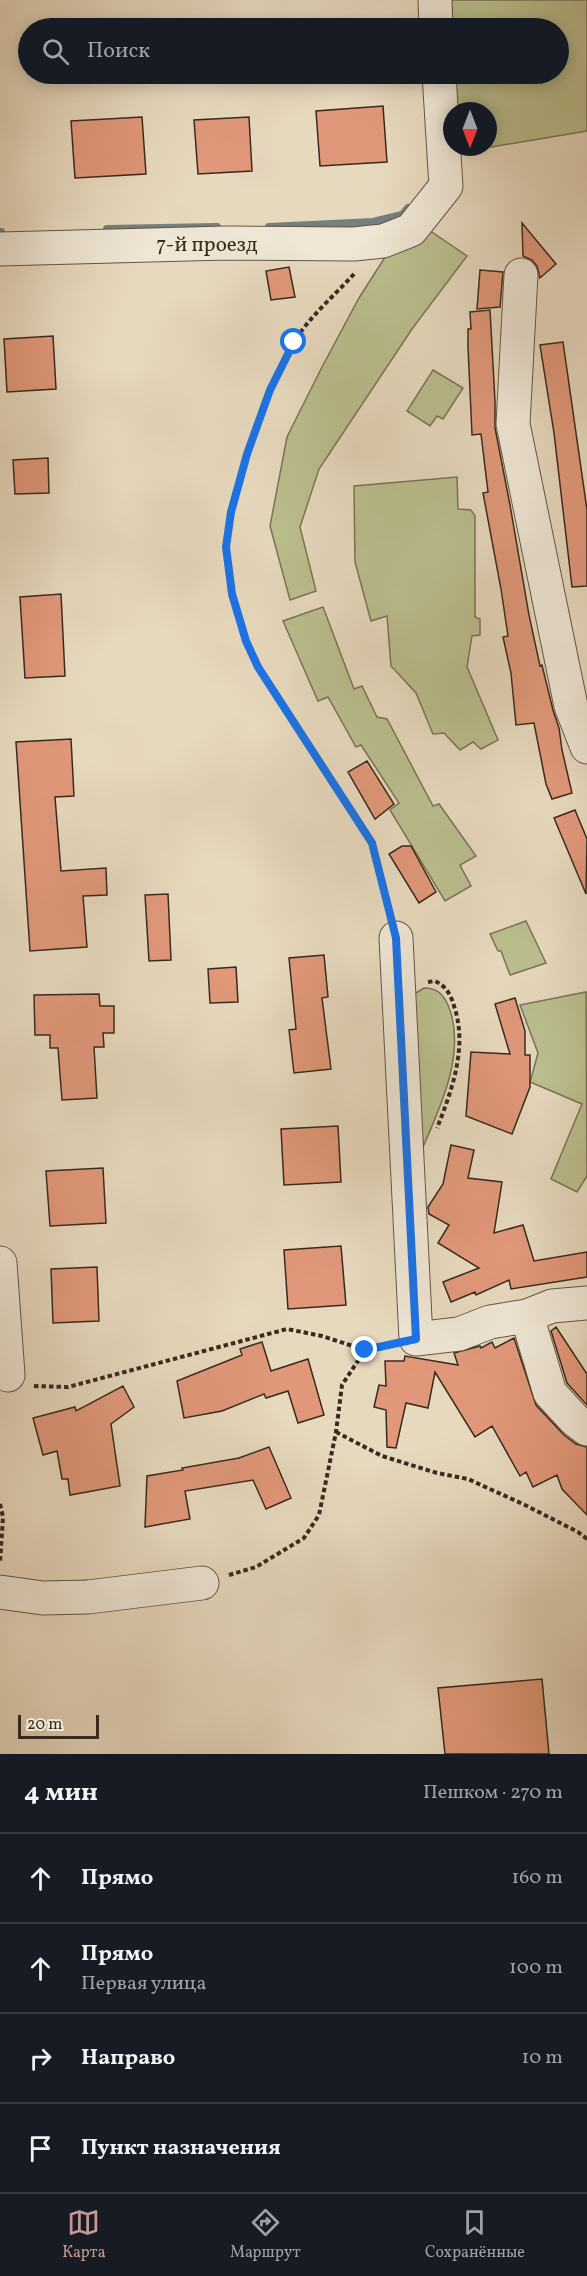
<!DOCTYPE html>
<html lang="ru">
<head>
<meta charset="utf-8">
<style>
  body { margin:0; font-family:Vollkorn,serif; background:#20242c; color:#f1f3f6 }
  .compass { position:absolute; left:443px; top:102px; width:54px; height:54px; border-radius:50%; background:#171b24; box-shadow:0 3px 15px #0003; rotate:180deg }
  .scale { position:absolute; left:18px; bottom:15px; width:81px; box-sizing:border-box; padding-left:6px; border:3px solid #392a1e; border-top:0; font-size:16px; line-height:21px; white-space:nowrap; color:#392a1e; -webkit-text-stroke:4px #efe6d5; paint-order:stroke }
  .stop { position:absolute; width:18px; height:18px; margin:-14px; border:4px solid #1a73e8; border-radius:50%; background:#fff }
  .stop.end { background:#1a73e8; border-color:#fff; box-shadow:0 2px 6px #0008 }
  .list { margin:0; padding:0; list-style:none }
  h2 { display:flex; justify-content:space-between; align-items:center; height:78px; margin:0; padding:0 24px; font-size:26px }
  h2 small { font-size:20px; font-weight:400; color:#9ea1a6 }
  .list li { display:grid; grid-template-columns:39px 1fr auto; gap:18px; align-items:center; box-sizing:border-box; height:90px; padding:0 24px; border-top:2px solid #363941 }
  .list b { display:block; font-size:22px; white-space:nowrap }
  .list p { margin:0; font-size:20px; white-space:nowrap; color:#9ea1a6 }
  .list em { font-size:20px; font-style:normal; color:#9ea1a6 }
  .icon { flex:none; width:33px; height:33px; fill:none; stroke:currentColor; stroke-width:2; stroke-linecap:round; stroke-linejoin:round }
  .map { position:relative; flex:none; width:587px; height:1754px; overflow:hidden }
  .search { position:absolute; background:#171b24; box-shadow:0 3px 15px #0003; left:18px; right:18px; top:18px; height:66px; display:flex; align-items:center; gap:15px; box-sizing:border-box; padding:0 21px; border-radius:33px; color:#9ea1a6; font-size:22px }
  .sheet { height:438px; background:#171b24 }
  nav { display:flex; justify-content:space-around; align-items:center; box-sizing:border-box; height:84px; border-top:2px solid #363941; background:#171b24; font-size:16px; color:#9ea1a6 }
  nav a { display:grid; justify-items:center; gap:3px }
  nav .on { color:#c59692 }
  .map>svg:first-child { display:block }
  .green { fill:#bbbe8e; stroke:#7a7456; stroke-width:1.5 }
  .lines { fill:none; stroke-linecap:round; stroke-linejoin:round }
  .stream { stroke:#757f7d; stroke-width:8 }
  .building { fill:#e1987a; stroke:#392a1e; stroke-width:1.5 }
  .minor-casing { stroke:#645646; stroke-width:35 }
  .path { stroke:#392a1e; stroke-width:4; stroke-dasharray:4.5 3; stroke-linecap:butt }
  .minor { stroke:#efe6d5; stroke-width:33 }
  .route { stroke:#1a73e8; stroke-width:8 }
  .labels { text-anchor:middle; stroke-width:4.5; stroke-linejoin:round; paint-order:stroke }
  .street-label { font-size:21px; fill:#392a1e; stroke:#efe6d5 }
</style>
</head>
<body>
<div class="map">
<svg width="587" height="1754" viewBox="0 0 587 1754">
  <rect width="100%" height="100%" fill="#e7d9be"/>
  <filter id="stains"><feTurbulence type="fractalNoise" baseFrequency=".00333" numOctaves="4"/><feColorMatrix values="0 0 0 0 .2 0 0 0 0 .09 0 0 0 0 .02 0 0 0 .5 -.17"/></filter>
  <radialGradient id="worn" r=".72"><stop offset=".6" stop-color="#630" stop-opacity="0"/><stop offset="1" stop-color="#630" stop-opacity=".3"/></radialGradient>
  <path class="green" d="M451,0h136v131l-96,16 -3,-1v-35h-31l-2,-37h103v-46h-105z
    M426,228l41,28 -55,73 -93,140 -19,58 16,64 -26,9 -20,-74 17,-89 35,-70 37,-69 28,-44z
    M433,370l30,18 -20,31 -6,-3 -7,10 -23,-15z
    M457,477l1,32 13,1 4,6v101l5,2v16l-8,1 -5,31 31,73 -17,9 -8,-7 -13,8 -16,-17 -11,1 -17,-41 -25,-27 -4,-50 -16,5 -16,-59 -1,-76z
    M323,607l31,82 8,-3 15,31 10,2 46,87 6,-2 37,52 -16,9 11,21 -26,15 -55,-91 9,-7 -38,-58 -5,2 -28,-50 -10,4 -35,-80z
    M526,921l20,42 -36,12 -9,-24h-3l-8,-17z
    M424,988c13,0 19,6 24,17 19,45 -7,101 -25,142l-12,-151z
    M586,992l1,184 -10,16 -26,-13 31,-75 -52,-22 8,-29 -18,-48z"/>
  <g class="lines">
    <path class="stream" d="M269,227l104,-5 29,-7 6,-7
      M107,229l110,-2
      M0,232h1"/>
  </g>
  <path class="building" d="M383,106l4,56 -67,4 -4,-55z
    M142,117l4,57 -71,4 -4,-57z
    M249,117l3,54 -54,3 -4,-54z
    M522,223l34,41 -16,14 -3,-12 -5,-6 -9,-4z
    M289,267l6,30 -24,3 -5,-29z
    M480,270l23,2 -3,35 -23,2z
    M490,310l5,91v27l15,77 19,110 11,51 2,-1 11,45 6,18 3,22 10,43 -20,6 -6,-15 -12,-61 -18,2 -5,-52 -8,-36 5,-1 -7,-47 -18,-96 5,-1 -7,-58 -9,1 -4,-88v-18h3l-1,-17z
    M53,336l3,53 -49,3 -3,-53z
    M563,342l24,168v76l-15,1 -18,-154 -14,-88z
    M48,458l1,35 -34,1 -2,-34z
    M61,594l4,82 -40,2 -5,-81z
    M71,739l3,57 -19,1 6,74 45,-3 1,27 -24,1 4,51 -57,4 -14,-209z
    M367,761l27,43 -19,15 -27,-47z
    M575,810l12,29 -1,55 -32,-76z
    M402,846h9l25,46 -17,11 -30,-49z
    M168,894l3,66 -22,1 -4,-66z
    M324,955l4,42 -6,1 9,71 -37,4 -5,-43 7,-1 -7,-71z
    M236,967l2,35 -28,1 -2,-34z
    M99,994l1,12h14v27h-11l1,14h-10l3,51 -35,2 -4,-52h-8v-13h-15l-1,-40z
    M515,998l10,33v24h5v32l-18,47 -46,-18 5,-64 39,2 -15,-50z
    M338,1126l3,56 -57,3 -3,-56z
    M451,1145l23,5 -6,28 34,4 -8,51 29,-8 11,36 53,-9v25l-76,12 -2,-9 -33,15 -1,-3 -24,10 -8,-20 36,-14 -41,-25 11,-18 -20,-11 -1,-7 15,-23z
    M103,1168l3,55 -56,3 -4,-55z
    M341,1246l5,59 -58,4 -4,-59z
    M97,1267l2,54 -46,2 -2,-54z
    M556,1327l31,47v31l-20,-22 -16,-52z
    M514,1338l22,67 28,30 12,9 11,3v68l-25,-26 -5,-14 -24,12 -7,-15 -6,4 -28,-50 -17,11 -40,-65 -7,36 -22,-5 -10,45 -9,-1 -1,-37 -12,-3 5,-22 7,1 -1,-25h19l1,-5 53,9 -4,-12 26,-7 1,2 11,-6 3,6z
    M262,1342l9,29 37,-12 16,56 -26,8 -10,-32 -22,7 -2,-4 -42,17 -38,7 -7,-37 65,-26 -2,-6z
    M123,1386l11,21 -23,17 9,62 -50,9 -2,-16h-6l-5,-28 -14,4 -10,-37 42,-11 1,4z
    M269,1447l22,51 -25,11 -13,-29 -68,11 5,28 -45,8 2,-51 36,-6 -1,-2 57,-10z
    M542,1679l7,75h-104l-7,-66z"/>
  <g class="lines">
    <defs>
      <path id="minor" d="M435,0l1,28
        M0,249l226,-6 128,1 29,-3 28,-11 35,-44 -7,-112
        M521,275l-8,149 58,282 16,41
        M396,938l20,401 43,-5 31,-12 37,-6 25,-10 35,-3
        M0,1263l8,112
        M527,1316l23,77 25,27 12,9
        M0,1592l43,6 45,-1 114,-14"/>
    </defs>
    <use href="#minor" class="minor-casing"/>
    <path class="path" d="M354,274c-20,22 -44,42 -60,68 -27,45 -43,98 -57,148 -5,19 -11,39 -10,59 1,41 15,80 31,118l114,176 17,68
      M428,982l7,-1c11,5 16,14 19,25 14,41 -2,84 -17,122
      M34,1386l34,1 219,-58 35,7 43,14
      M336,1432l46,24 55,17 31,6 57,26 53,27 9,7
      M0,1504l3,13 -3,46
      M229,1575l27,-8 48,-29 15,-23 17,-83 6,-47 23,-35 24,-5"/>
    <use href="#minor" class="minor"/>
  </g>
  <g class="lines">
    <path class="route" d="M294,342l-24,48 -23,64 -16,58 -5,35 6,47 14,47 12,26 114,176 24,95 20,401 -51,11"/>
  </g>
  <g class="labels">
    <g class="street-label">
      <text x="207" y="251">7-й проезд</text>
    </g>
  </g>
  <rect width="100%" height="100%" filter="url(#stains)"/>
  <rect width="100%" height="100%" fill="url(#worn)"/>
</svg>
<svg class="compass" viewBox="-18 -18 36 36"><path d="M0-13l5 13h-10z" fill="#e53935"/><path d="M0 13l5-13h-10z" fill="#9ea1a6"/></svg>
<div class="scale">20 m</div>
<div class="stop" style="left:294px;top:342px"></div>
<div class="stop end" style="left:365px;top:1350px"></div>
<div class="search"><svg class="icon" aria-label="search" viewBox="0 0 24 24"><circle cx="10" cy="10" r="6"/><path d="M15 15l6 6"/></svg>Поиск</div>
</div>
<section class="sheet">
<h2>4 мин<small>Пешком · 270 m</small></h2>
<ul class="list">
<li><svg class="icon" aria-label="ahead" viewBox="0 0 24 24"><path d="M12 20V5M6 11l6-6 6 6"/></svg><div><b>Прямо</b></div><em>160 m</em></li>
<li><svg class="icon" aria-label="ahead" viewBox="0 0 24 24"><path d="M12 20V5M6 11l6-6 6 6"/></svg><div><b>Прямо</b><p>Первая улица</p></div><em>100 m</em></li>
<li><svg class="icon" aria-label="right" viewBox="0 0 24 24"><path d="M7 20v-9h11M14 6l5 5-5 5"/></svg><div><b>Направо</b></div><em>10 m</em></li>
<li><svg class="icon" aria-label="arrive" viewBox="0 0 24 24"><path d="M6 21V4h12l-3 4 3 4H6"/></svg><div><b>Пункт назначения</b></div></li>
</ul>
</section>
<nav>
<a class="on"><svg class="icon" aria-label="map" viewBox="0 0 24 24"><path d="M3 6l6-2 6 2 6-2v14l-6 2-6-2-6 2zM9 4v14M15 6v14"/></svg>Карта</a>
<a><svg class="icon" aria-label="directions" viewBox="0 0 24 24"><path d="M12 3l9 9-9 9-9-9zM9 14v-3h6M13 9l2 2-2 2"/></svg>Маршрут</a>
<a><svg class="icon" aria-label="saved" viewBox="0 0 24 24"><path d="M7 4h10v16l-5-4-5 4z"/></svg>Сохранённые</a>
</nav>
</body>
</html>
